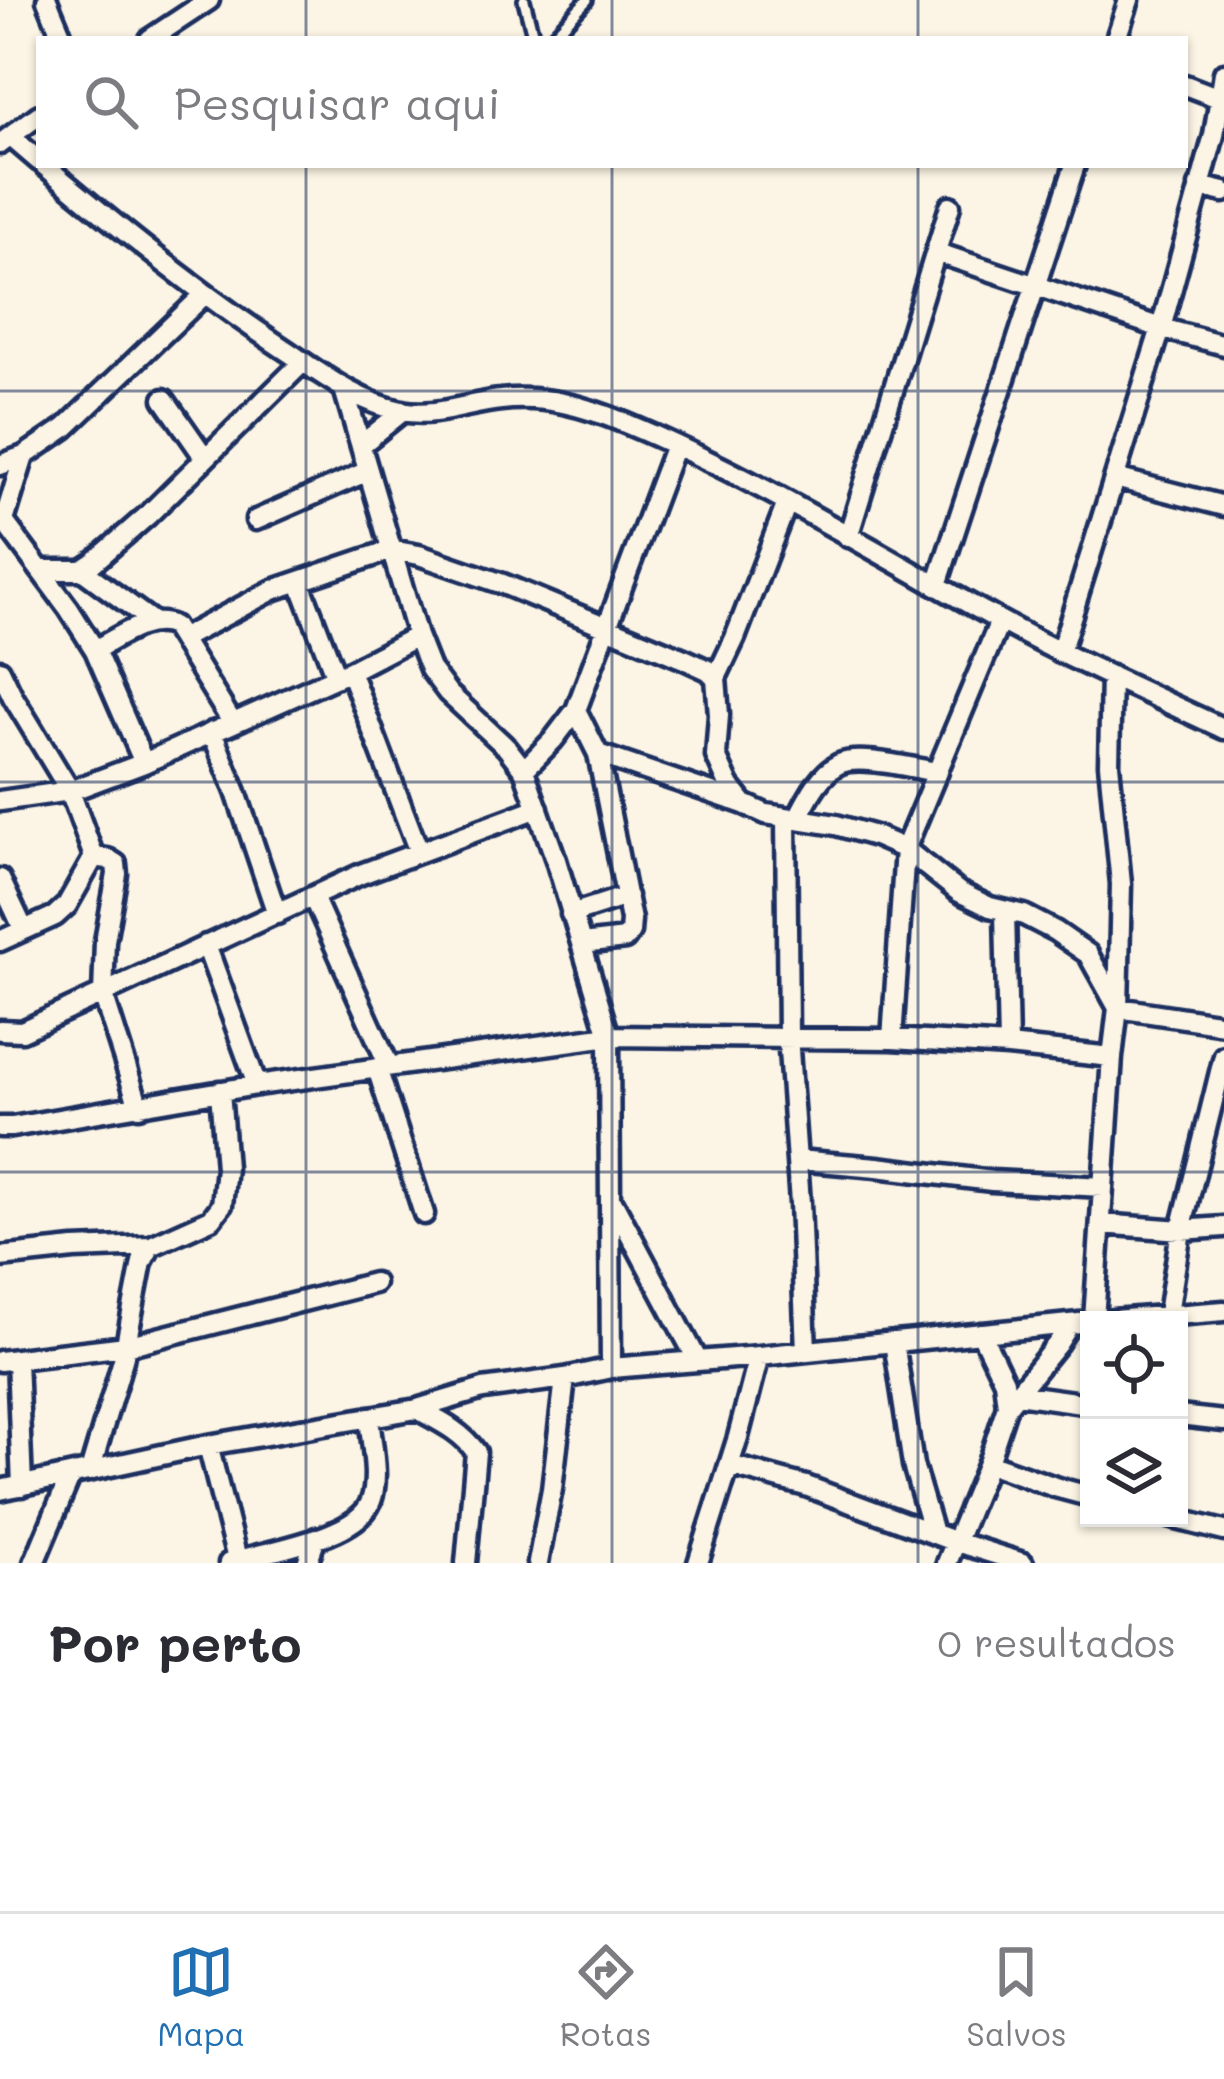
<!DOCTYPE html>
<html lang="pt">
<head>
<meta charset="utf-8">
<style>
  body { margin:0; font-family:Mali,sans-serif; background:#f2f2f3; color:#2b2b33 }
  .controls { position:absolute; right:36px; bottom:36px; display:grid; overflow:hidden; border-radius:0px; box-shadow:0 3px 9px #0004 }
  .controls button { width:108px; height:108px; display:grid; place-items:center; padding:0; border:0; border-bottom:3px solid #e1e1e2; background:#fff; color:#2b2b33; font:60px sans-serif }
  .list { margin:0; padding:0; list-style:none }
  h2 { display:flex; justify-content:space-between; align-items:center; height:156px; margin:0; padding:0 48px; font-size:51px }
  h2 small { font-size:39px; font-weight:400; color:#7c7c81 }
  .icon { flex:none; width:66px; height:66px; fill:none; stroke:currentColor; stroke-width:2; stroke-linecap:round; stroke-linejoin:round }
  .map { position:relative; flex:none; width:1224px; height:1563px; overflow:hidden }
  .search { position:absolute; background:#fff; box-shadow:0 3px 9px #0004; left:36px; right:36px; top:36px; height:132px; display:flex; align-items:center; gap:30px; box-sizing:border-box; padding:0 42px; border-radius:0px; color:#7c7c81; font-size:45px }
  .sheet { height:348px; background:#fff }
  nav { display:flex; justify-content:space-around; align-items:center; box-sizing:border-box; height:168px; border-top:3px solid #e1e1e2; background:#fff; font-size:33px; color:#7c7c81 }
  nav a { display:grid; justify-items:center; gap:6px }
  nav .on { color:#1f6fb2 }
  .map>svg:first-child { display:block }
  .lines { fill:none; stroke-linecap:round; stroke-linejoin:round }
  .service-casing { stroke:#1b2f5e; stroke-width:18 }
  .minor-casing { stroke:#1b2f5e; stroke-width:27 }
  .service { stroke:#fcf5e5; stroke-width:9 }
  .minor { stroke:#fcf5e5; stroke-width:18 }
  .grid { fill:none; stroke:#1b2f5e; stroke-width:3; stroke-opacity:0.55 }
</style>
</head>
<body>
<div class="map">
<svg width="1224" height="1563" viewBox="0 0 1224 1563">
  <rect width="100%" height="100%" fill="#fcf5e5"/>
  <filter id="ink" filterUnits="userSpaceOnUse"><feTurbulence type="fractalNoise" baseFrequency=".00833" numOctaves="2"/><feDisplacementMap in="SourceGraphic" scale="24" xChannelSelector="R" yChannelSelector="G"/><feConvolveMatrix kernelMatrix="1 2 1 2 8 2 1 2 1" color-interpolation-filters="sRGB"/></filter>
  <g filter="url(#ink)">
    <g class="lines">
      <defs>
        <path id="service" d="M524,0l10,39
          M550,39l37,-39"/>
        <path id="minor" d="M47,0l16,39
          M150,39l59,-39
          M1116,39l13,-39
          M1185,85l34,13
          M11,137l28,24
          M0,144l39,-29
          M44,165c79,67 159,131 246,188 34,23 70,50 112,58 34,7 66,-8 99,-11 44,-5 83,6 124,23 128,53 248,128 370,195 74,41 152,75 229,111
          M1199,186l25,6
          M938,253l223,75 63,17
          M344,389l73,247 13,33 18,24 59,55 17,22 32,90 53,176 2,332
          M164,399l41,59
          M361,445l42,-34
          M0,465l24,-9 41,-28 140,-134
          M1115,478l109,28
          M787,503l-52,135 -19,40 3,37 -3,41 13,29 15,19 22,10 70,11 39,11 30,13 54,43 31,15 34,8 31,16 33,23 30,54 106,16
          M0,516l69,93 26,41 49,113
          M256,520l112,-49
          M4,521l20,-65
          M848,537l102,-331
          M41,570h41l11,-7 55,-48 155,-153
          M82,570l71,52
          M300,583l36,94
          M937,585l138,-420
          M181,639l92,-49 118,-40 28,5 84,29 181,75 24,11 8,8
          M95,650c22,-12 53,-36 78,-24l59,96
          M1060,653l101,-325 53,-193 10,-62
          M0,670l13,27 57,94 24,66 -27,48 -12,11 -55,25
          M350,671l69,181
          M576,710l22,44 33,166 -1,12 -5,7 -43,5
          M212,732l24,60 41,122
          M598,754l146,50
          M524,770l29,-30 23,-30 99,-265
          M0,801l70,-10 74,-28 206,-92 67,-35
          M786,817l2,219 12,167 6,148
          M797,819c10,-19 22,-45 42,-55 21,-10 76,5 99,8
          M94,857l14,2 8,5 1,10 -12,67 -2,53 36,113
          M0,879l24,51
          M313,897l76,169
          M1005,911l3,135
          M571,914l56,-18
          M206,945l51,140
          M0,1030l22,1 339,-157 177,-66
          M892,1039l13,-190 95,-228
          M377,1068l47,146
          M0,1127h12l245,-42 352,-49 283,3 116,7 104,11
          M797,1160l80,7 115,14 111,6
          M614,1204l84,157
          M1101,1224l80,6 43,-3
          M0,1257l74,-8 77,-3 60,-27 11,-14 4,-37 -6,-77
          M1168,1314l13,-84 43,-174
          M1094,1320l18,-263 6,-49 3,-124 -12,-120 2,-88
          M1113,1320l111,-9
          M981,1333l23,48 3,25
          M894,1342l19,123 20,68
          M17,1359l5,127
          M0,1361l126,-15 248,-63
          M1017,1394l72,10
          M417,1409c22,12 44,22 59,43l-10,111
          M1179,1416l45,5
          M208,1445l30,118
          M988,1463l67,24 34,9
          M729,1465l77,21 150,56 67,21
          M90,1471l33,-111 19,-98 9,-16
          M0,1490l208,-45 209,-36 66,-20 82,-11 46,-10 148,-12 330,-34
          M1172,1518l52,13
          M34,1563l36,-86
          M229,1563c35,-12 128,-24 142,-62 9,-24 0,-59 -2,-84
          M307,1563l9,-25
          M538,1563l14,-74 13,-111
          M698,1563l40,-126 21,-81
          M947,1563l41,-100 19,-57 51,-63 12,-19"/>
      </defs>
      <use href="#service" class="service-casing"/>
      <use href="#minor" class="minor-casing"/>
      <use href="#service" class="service"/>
      <use href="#minor" class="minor"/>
    </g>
  </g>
  <path class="grid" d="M306,0v39M612,0v39M918,0v39M306,165v1398M612,165v1398M918,165v1398M0,391h1224M0,782h1224M0,1172h1224"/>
</svg>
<div class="controls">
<button><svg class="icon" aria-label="locate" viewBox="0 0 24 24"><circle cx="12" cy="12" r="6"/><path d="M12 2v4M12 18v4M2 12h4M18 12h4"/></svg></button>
<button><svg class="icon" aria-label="layers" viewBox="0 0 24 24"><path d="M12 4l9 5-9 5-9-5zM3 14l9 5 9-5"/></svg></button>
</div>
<div class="search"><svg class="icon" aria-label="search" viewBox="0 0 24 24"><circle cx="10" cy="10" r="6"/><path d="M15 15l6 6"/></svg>Pesquisar aqui</div>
</div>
<section class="sheet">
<h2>Por perto<small>0 resultados</small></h2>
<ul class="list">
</ul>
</section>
<nav>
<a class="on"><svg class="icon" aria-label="map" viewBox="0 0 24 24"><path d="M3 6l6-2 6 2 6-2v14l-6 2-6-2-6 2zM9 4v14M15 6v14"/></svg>Mapa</a>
<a><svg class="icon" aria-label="directions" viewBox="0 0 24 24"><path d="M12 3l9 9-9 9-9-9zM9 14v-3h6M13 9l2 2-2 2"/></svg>Rotas</a>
<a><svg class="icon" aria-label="saved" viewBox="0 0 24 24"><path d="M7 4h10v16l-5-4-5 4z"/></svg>Salvos</a>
</nav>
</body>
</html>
